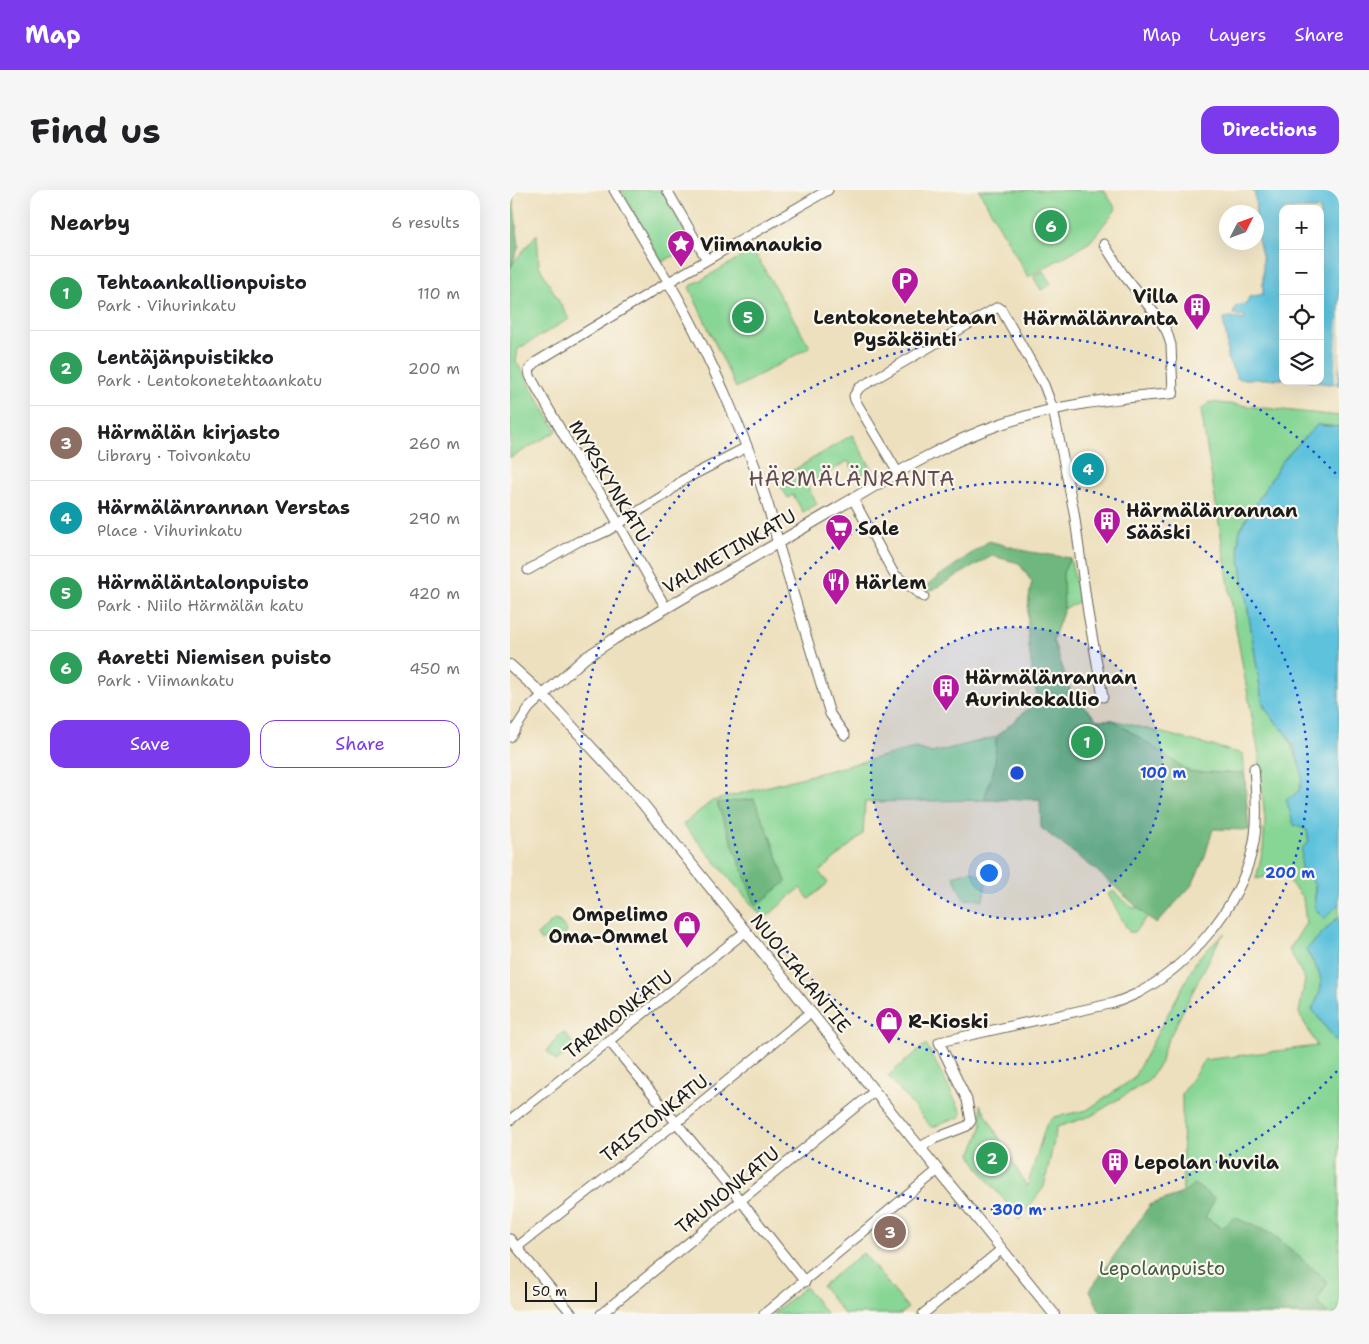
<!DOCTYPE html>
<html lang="en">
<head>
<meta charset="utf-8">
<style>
  body { margin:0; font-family:"Shantell Sans",sans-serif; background:#f6f6f6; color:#202124 }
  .controls { position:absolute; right:15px; top:15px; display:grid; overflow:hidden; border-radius:10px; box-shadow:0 5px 20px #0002 }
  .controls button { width:45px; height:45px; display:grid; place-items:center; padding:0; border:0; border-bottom:1px solid #e0e0e0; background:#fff; color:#202124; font:25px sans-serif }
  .compass { position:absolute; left:709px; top:15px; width:45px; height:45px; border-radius:50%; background:#fff; box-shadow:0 5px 20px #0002; rotate:48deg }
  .scale { position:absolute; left:15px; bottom:12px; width:72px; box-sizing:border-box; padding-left:5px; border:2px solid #1c1c1c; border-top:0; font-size:14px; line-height:18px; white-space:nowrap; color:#1c1c1c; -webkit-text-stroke:4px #fbf7ec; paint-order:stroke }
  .you { position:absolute; left:478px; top:682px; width:18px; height:18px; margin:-12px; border:4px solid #fff; border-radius:50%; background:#1a73e8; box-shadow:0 0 0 8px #1a73e833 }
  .badge { display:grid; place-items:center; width:32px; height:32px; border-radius:50%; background:#7c3aed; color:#fff; font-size:16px; font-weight:700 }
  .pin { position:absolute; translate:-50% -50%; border:2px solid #fff; box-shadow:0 1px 5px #0006 }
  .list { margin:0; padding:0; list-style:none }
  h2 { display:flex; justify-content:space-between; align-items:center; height:65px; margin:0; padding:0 20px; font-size:21px }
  h2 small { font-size:16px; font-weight:400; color:#757577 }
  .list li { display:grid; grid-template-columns:32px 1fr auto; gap:15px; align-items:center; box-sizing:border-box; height:75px; padding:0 20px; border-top:1px solid #e0e0e0 }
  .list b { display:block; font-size:19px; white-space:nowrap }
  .list p { margin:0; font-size:16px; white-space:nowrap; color:#757577 }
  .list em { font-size:16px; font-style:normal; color:#757577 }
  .actions { display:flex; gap:10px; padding:15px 20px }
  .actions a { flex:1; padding:11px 0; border:1px solid #7c3aed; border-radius:15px; text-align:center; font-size:18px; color:#7c3aed }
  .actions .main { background:#7c3aed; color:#fff }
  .icon { flex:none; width:28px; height:28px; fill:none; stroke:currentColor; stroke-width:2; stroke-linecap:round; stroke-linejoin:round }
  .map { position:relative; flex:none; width:829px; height:1124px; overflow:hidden; border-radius:15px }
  header { display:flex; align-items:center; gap:30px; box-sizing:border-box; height:70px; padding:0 25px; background:#7c3aed; color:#fff }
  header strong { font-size:24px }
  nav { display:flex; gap:28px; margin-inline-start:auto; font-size:18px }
  .intro { display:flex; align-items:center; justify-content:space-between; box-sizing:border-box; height:120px; padding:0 30px }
  h1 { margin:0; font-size:35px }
  .button { padding:12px 22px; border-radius:15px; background:#7c3aed; color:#fff; font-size:18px; font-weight:700 }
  main { display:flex; gap:30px; padding:0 30px }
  aside { flex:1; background:#fff; border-radius:15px; box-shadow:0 5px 20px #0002 }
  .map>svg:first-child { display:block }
  .green { fill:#88d695; stroke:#527958 }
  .forest { fill:#6eb77e; stroke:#456a4d }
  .water { fill:#5fc2dd; stroke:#3e6f7c }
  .pier { fill:#ede0be }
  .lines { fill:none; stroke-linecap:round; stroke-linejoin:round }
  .minor-casing { stroke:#656155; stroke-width:11 }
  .tertiary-casing { stroke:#656155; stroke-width:12 }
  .minor { stroke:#fff; stroke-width:9 }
  .tertiary { stroke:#fff; stroke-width:10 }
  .ring { fill:none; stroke:#1d4ed8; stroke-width:2.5; stroke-dasharray:2.5 5 }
  .labels { text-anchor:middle; stroke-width:4.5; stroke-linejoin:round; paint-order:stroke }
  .poi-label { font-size:19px; font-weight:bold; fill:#1c1c1c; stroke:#fbf7ec; text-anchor:start }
  .street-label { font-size:19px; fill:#1c1c1c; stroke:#fbf7ec }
  .park-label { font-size:19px; fill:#425d46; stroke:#fbf7ec }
  .quarter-label { font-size:21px; letter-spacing:1px; fill:#624b52; stroke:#fbf7ec }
  .centre { fill:#1d4ed8; stroke:#fbf7ec; stroke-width:2.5 }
  .ring-label { font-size:15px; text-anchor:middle; font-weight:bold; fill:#1d4ed8; stroke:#fbf7ec; stroke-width:4.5; stroke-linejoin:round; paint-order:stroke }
</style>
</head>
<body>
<header>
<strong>Map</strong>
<nav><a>Map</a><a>Layers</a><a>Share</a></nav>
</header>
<div class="intro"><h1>Find us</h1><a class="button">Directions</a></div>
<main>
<aside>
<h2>Nearby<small>6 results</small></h2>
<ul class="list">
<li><span class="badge" style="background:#2e9e5b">1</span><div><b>Tehtaankallionpuisto</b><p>Park · Vihurinkatu</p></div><em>110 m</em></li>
<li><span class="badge" style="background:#2e9e5b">2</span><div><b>Lentäjänpuistikko</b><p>Park · Lentokonetehtaankatu</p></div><em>200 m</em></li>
<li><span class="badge" style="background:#8d6e63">3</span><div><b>Härmälän kirjasto</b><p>Library · Toivonkatu</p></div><em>260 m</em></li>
<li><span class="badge" style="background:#0f9aa8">4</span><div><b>Härmälänrannan Verstas</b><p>Place · Vihurinkatu</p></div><em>290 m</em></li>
<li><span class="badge" style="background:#2e9e5b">5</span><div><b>Härmäläntalonpuisto</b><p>Park · Niilo Härmälän katu</p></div><em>420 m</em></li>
<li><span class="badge" style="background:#2e9e5b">6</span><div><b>Aaretti Niemisen puisto</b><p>Park · Viimankatu</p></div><em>450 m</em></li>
</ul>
<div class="actions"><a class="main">Save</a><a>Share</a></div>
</aside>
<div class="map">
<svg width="829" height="1124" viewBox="0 0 829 1124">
  <rect width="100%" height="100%" fill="#fbf7ec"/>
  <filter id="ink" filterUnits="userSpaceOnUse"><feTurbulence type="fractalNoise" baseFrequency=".02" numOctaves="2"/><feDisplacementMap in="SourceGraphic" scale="10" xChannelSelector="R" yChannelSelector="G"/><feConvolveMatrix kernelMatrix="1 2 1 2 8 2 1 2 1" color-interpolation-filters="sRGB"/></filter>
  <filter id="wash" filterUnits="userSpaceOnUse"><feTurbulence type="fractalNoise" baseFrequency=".0096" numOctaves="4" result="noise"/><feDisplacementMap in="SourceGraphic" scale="20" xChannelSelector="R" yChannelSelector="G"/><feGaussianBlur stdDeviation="1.12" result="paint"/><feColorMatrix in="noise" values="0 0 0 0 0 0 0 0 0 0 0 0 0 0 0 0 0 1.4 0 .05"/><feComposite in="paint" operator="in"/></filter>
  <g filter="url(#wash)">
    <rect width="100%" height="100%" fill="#ede0be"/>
    <path class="green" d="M111,0h40l32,55 -31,17z
      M469,0h125l12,19 -26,33 -62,35z
      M27,44l2,32 30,53 -51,30 -2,12 41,70 -47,27v-189l4,-7z
      M243,60l57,97 -74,41 -47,-101z
      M533,81l8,13 -10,6 -8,-14z
      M699,212l130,14v11l-22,-2 -34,35 -43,69 -2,16 24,155 2,7 24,30 14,35v10l-4,10 -4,33 13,5 2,12 -8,26 14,17v23l8,10 16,-14v12l-33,34c15,26 22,31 6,59l27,36v269h-82l-107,-109 33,-12 -1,-99 22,-34 113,-14 -18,-33 6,-34 -16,-29 17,-27 -3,-25 -21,-25 -26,6 7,-30 2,-28 -6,-66 -24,-131 -34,-214z
      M342,245l20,34 -14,9 -10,-17 -41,24 10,19 -14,8 -10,-17 -5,3 -11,-18z
      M560,368l10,43 -16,8 -11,31 18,52 26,28h16l130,34 3,36 -205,9 -176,3 -2,32 -44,38 9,11 -19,16 -9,-11 -36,31 -81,-95 29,-23 203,-53 17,5 64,-16 42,-37c-8,-36 -15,-81 -6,-118l-13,-19z
      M460,681l17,7 -4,22 -19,-1 -11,-23z
      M603,701l20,17 13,-2 5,7 -17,19h-5l-21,-38z
      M44,730l6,2 7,8 -3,8 -8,7 -9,-8 -6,4 -4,-6z
      M715,743l-6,7 -56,110 -2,12 -13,19 -57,35 -34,11 -13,60 -25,33c-15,-23 -37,-42 -48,-66 10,-21 13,-27 9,-50l47,83 19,-62 8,-8 33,-7 46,-31 65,-121z
      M55,843l10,14 -19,14 -9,-10 13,-17z
      M416,854l36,69 -2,5 -14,3 -14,7 -44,-52z
      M353,1063l45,55 -7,6h-57l-22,-28z
      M295,1097l22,27h-55z"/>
    <path class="forest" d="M0,0h2l7,56 -9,23z
      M479,351l41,11 40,6 -7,15 1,36 -11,31 18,52 26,28h16l77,52 54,1 5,57 -36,-1 -9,30 -12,26 -36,39 -60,-54 -55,-42 -1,-29 -56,1 11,-35 1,-28 42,-37c-8,-36 -15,-81 -6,-118l-13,-19 -27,-7 -76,43 12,-15z
      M244,609l16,37 16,46 -30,24 -39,-103z
      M684,994l21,15 -10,18 17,11 12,-11 40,18 54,47 -11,20 11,12h-227l-11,-24 60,-85 33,-12z"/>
    <path class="water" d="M742,0h87v196l-3,-3 -7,1 -22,-3h13v-172h-37v170h-45l-11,-21v-19l-3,-11v-10l8,-1 12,3 1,-4 -12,-2 3,-8 10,-2 3,-7 14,-3v-35l-6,-24 -2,-41z
      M807,235l22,2v477l-15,15 -9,-11v-23l-14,-17 1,-20 7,-6 -2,-12 -13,-5 -8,-26c4,-2 11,-5 13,-9 8,-12 -4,-44 -12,-55 -9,-12 -21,-21 -25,-35l-24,-155 2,-16 43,-69z
      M829,726v129l-27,-36c16,-28 9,-33 -6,-59z"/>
    <path class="pier" d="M829,115v57l-1,16 -2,5h-2z"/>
  </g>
  <g filter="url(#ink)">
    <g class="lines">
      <defs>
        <path id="minor" d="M104,0l55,93
          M157,0l40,70
          M594,54l19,30 37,46 7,12 4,13 2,48
          M388,283l-43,-73 -1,-4 5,-8 139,-81 3,2 43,76 9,24 21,103 14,101 15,84
          M343,309l41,75 30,23
          M268,353l52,171 15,21
          M18,380l51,-29 15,-4 13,-6 59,-37 17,-14 64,-33
          M156,418l-60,-106 -27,-40 -49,-86 -1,-6 7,-8 119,-72 173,-100
          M0,547l19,-29 14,-13
          M99,851l131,159 65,82
          M0,930l235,-188
          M410,957l16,-9 31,-12 4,-5 -4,-21 -28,-58 175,-39c8,-3 16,-6 24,-10 51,-27 101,-86 114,-142 7,-27 4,-56 2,-83
          M0,1049l62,75
          M7,1057l159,-124 134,-110
          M91,1124l274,-223
          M254,1124l174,-144
          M413,1124l79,-65"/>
        <path id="tertiary" d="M159,93c21,35 38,72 55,109 21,49 42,98 54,151
          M0,475l33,30 96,104 415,515
          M33,505l42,-37 29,-19c73,-44 147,-86 220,-129 53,-31 106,-65 164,-85 57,-20 116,-27 175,-32"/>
      </defs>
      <use href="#minor" class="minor-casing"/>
      <use href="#tertiary" class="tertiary-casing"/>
      <use href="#minor" class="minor"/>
      <use href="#tertiary" class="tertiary"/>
    </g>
  </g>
  <circle cx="507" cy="583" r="146" fill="#1d4ed8" fill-opacity=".12"/>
  <g class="ring">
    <circle cx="507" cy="583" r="146"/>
    <circle cx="507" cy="583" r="291"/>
    <path d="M827 881A437 437 0 1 1 827 285"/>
  </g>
  <defs>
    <symbol id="sight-pin" viewBox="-11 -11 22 30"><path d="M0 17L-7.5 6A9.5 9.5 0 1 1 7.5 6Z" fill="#b5179e" stroke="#fbf7ec"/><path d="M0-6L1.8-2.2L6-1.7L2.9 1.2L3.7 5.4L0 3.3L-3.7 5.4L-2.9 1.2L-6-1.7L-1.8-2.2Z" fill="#fff"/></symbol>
    <symbol id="parking-pin" viewBox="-11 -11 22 30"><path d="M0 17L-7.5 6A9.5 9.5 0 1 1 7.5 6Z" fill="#b5179e" stroke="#fbf7ec"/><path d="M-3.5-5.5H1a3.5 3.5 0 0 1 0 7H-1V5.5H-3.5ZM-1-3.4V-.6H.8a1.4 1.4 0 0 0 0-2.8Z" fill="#fff"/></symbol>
    <symbol id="building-pin" viewBox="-11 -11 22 30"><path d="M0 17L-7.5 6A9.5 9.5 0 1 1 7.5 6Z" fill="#b5179e" stroke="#fbf7ec"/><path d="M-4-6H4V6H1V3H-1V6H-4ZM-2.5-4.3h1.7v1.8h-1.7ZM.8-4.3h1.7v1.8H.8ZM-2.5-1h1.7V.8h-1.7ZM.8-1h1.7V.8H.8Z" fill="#fff"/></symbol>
    <symbol id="supermarket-pin" viewBox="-11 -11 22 30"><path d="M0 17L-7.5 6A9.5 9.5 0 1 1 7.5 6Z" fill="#b5179e" stroke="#fbf7ec"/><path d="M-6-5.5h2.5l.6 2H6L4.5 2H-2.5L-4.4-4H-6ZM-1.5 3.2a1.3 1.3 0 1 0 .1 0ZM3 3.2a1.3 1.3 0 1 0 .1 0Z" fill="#fff"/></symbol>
    <symbol id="restaurant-pin" viewBox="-11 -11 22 30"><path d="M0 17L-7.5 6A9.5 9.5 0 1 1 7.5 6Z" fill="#b5179e" stroke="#fbf7ec"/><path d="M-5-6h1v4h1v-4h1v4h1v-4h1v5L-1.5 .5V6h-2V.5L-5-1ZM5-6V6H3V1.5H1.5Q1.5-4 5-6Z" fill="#fff"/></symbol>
    <symbol id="shop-pin" viewBox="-11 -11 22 30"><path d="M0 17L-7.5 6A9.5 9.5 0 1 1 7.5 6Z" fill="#b5179e" stroke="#fbf7ec"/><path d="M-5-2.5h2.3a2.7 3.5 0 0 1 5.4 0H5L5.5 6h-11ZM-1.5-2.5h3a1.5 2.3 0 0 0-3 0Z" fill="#fff"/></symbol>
  </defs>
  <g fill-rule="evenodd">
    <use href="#sight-pin" x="155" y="38" width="32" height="43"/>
    <use href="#parking-pin" x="379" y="75" width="32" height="43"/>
    <use href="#building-pin" x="671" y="101" width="32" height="43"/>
    <use href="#building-pin" x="581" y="315" width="32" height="43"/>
    <use href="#supermarket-pin" x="313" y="322" width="32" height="43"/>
    <use href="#restaurant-pin" x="310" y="376" width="32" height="43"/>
    <use href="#building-pin" x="420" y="482" width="32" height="43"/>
    <use href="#shop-pin" x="161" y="719" width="32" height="43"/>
    <use href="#shop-pin" x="363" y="815" width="32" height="43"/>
    <use href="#building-pin" x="589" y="956" width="32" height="43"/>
  </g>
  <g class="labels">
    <g class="poi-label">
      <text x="190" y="61">Viimanaukio</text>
      <text x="668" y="113" text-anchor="end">Villa<tspan x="668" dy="22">Härmälänranta</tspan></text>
      <text x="395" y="134" text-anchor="middle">Lentokonetehtaan<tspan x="395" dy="22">Pysäköinti</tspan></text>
      <text x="616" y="327">Härmälänrannan<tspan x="616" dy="22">Sääski</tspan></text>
      <text x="348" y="345">Sale</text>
      <text x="345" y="399">Härlem</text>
      <text x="455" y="494">Härmälänrannan<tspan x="455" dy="22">Aurinkokallio</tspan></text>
      <text x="158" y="731" text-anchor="end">Ompelimo<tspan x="158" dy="22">Oma-Ommel</tspan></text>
      <text x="398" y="838">R-Kioski</text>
      <text x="624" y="979">Lepolan huvila</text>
    </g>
    <g class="street-label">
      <text transform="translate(100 291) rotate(59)" y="7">MYRSKYNKATU</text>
      <text transform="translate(219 361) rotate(-30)" y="7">VALMETINKATU</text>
      <text transform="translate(291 783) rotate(51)" y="7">NUOLIALANTIE</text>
      <text transform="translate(108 824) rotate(-38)" y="7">TARMONKATU</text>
      <text transform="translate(144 928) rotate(-38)" y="7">TAISTONKATU</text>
      <text transform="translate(217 1000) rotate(-39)" y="7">TAUNONKATU</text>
    </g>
    <g class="park-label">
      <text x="652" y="1085">Lepolanpuisto</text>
    </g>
    <g class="quarter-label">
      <text x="342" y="296">HÄRMÄLÄNRANTA</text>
    </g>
  </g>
  <circle cx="507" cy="583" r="8" class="centre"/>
  <g class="ring-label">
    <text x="653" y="588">100 m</text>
    <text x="780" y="688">200 m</text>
    <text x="507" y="1025">300 m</text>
  </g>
</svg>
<div class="controls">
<button>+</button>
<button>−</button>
<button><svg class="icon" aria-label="locate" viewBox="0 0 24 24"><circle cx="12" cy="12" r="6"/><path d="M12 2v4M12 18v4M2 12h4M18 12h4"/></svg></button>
<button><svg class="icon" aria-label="layers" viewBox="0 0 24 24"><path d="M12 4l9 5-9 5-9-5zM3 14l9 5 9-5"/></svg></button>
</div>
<svg class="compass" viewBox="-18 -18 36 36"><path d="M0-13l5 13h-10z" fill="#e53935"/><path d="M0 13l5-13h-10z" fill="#757577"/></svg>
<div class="scale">50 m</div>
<div class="you"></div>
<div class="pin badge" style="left:577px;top:552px;background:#2e9e5b">1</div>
<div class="pin badge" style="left:482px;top:968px;background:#2e9e5b">2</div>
<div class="pin badge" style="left:380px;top:1042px;background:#8d6e63">3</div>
<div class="pin badge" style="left:578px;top:279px;background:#0f9aa8">4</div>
<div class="pin badge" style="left:238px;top:127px;background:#2e9e5b">5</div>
<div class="pin badge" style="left:541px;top:36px;background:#2e9e5b">6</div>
</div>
</main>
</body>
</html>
